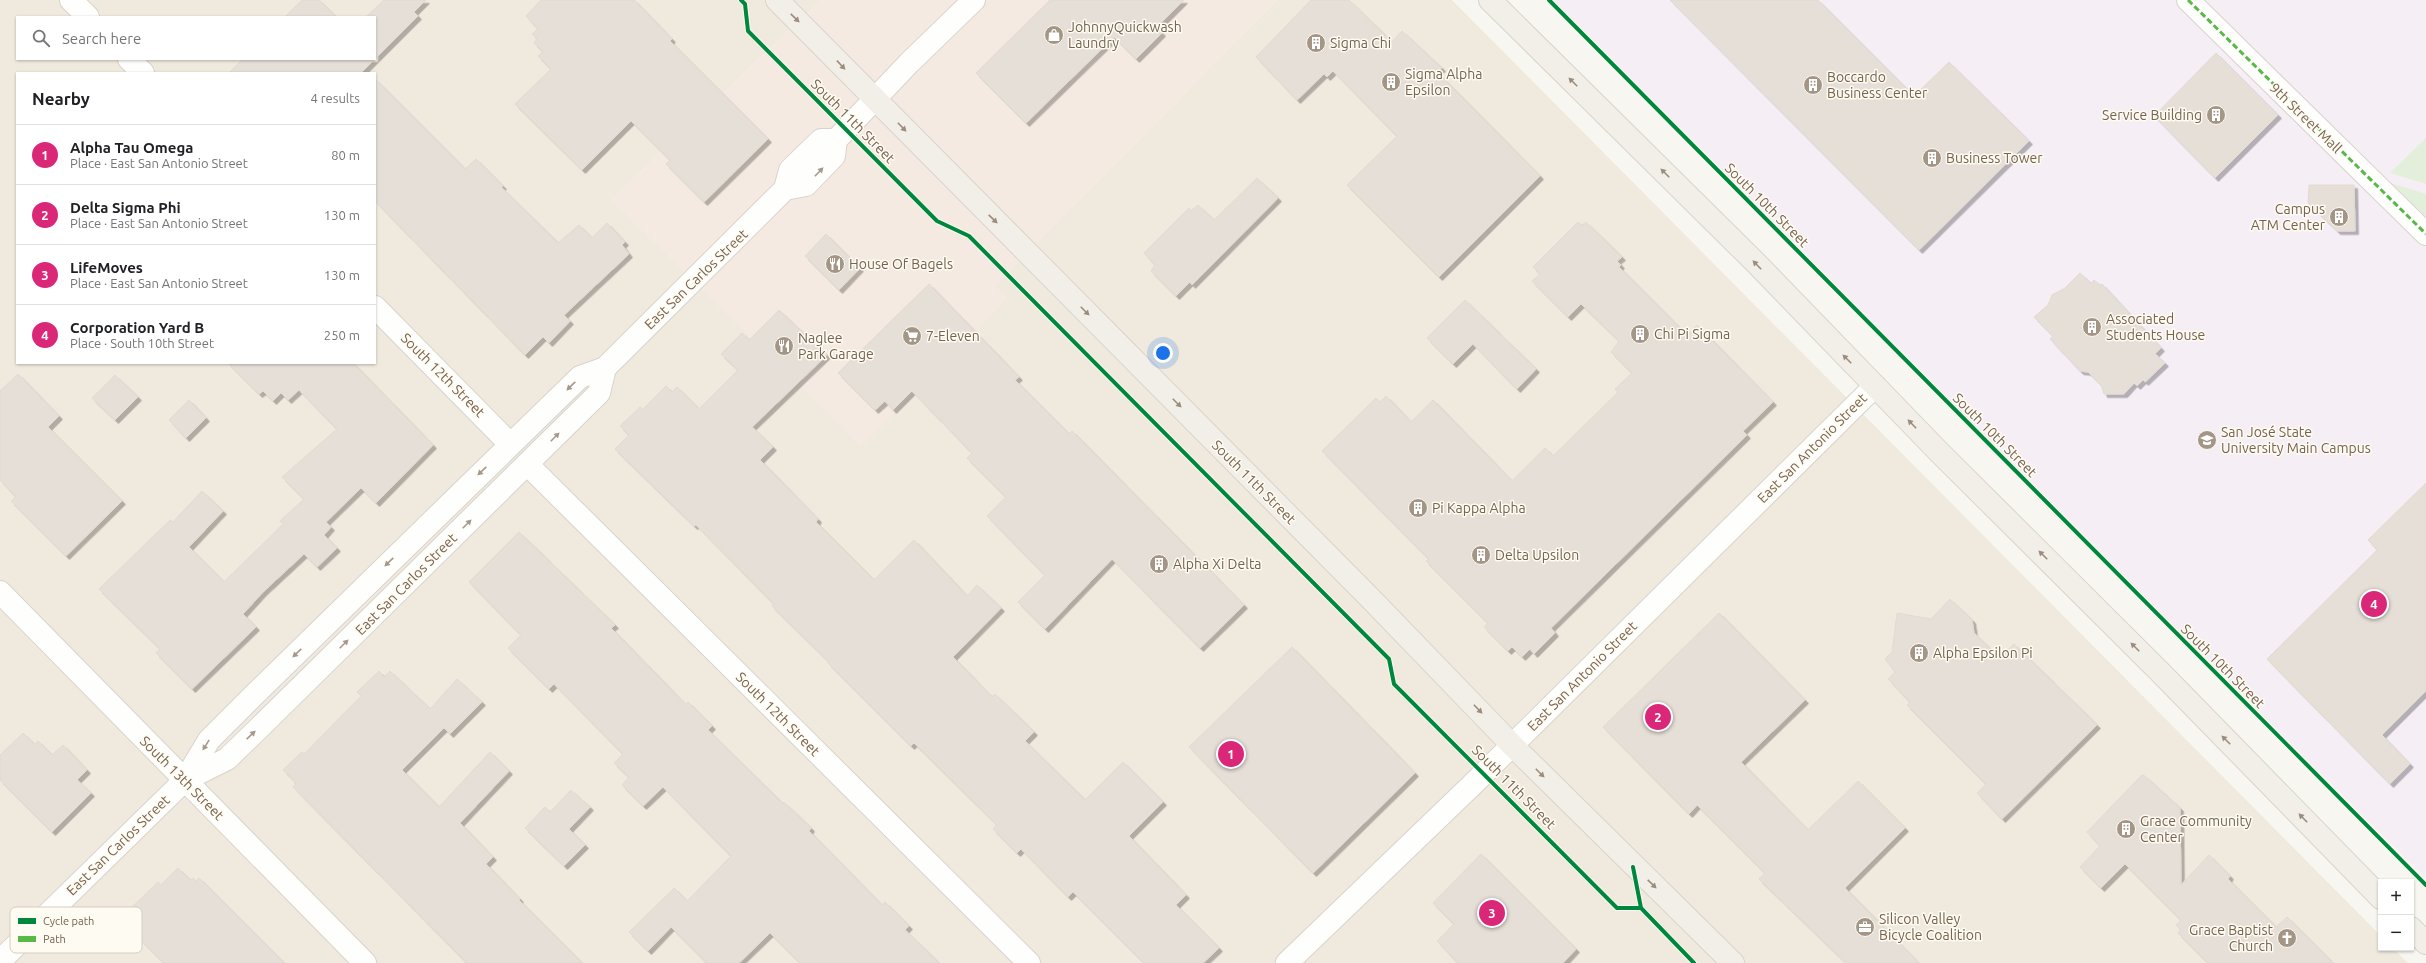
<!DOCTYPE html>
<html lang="en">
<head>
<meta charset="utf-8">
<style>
  body { margin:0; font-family:Ubuntu,sans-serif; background:#f6f6f6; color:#202124 }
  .controls { position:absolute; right:12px; bottom:12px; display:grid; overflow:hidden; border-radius:0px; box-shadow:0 1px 3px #0004 }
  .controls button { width:36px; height:36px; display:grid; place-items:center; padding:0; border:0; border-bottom:1px solid #e0e0e0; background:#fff; color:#202124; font:20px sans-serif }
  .you { position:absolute; left:1163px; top:353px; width:14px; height:14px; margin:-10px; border:3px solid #fff; border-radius:50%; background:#1a73e8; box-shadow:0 0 0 6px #1a73e833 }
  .badge { display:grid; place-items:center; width:26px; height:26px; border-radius:50%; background:#db2777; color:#fff; font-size:13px; font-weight:700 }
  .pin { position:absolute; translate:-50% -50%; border:2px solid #fff; box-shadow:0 1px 4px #0006 }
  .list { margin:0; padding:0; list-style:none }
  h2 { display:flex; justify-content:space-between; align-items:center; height:52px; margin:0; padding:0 16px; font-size:17px }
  h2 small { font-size:13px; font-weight:400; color:#757577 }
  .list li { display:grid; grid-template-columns:26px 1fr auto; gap:12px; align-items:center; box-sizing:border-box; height:60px; padding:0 16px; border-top:1px solid #e0e0e0 }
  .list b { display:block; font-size:15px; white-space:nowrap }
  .list p { margin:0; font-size:13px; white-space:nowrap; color:#757577 }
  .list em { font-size:13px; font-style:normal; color:#757577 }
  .icon { flex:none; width:22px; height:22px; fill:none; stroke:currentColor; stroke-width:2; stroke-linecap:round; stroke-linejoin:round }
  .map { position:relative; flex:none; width:2426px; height:963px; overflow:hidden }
  .search { position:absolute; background:#fff; box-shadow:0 1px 3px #0004; left:16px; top:16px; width:360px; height:44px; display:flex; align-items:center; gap:10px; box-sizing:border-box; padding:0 14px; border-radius:0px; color:#757577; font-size:15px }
  .panel { position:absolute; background:#fff; box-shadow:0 1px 3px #0004; left:16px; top:72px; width:360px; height:292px; border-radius:0px }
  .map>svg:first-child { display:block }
  .residential { fill:#f0eade; fill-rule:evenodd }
  .commercial { fill:#f5eae1 }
  .education { fill:#f6eef5 }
  .green { fill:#e3efdb }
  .building { fill:#e5dfd7; stroke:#e1dad2; filter:url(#shadow) }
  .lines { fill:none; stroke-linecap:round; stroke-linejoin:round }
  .minor-casing { stroke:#d8d3cd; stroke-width:24 }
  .major-casing { stroke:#d9d3cc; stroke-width:24 }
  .minor { stroke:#fefefd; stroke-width:22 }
  .major { stroke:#f2efe8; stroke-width:22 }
  .quiet { stroke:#58b947; stroke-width:3; stroke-dasharray:6 3; stroke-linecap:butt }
  .cycleway-casing { stroke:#fefbf2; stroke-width:6 }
  .cycleway { stroke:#00873e; stroke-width:4 }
  .oneway { fill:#9c8c7d }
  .oneway2 { fill:#a6998c }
  .labels { text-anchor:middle; stroke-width:3; stroke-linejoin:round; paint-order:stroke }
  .poi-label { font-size:14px; fill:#77624f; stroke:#fefbf2; text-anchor:start }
  .street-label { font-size:14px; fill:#77624f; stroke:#fefbf2 }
  .key { fill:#fefbf2; stroke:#d6cdc1; stroke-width:1 }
  .key-label { font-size:11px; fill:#77624f }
</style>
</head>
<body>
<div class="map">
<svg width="2426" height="963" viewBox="0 0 2426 963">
  <defs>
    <filter id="shadow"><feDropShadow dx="3.5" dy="3.5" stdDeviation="0" flood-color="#0004"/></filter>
  </defs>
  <rect width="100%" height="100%" fill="#f8f6f0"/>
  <path class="residential" d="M0,0h821l-210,200 396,98 -13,-12 283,-286h175l929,936v12h12l15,15h-2408zM17,17h358v42h-358zM17,73h358v290h-358z"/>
  <path class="commercial" d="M821,0h456l-282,286 12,12 -146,148 -250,-246z"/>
  <path class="education" d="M1549,0h877v879z"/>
  <path class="green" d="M2426,138v46l-36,-11z
    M2391,183l35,11v24z"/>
  <path class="building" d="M302,0h17l17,17h-51z
    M384,0h42l-12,12 4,4 -43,43v-42h-9z
    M541,0h93l38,39 -2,2 98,98 -64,63 -38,-38 4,-4 -39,-39 -49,49 -67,-66 36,-35 -13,-13 5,-5 -9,-8 3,-4 -5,-5 6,-5 -12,-13z
    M1050,0h134l-27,27 5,6 -26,26 -22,-22 -88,86 -50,-50z
    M1311,0h38l43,42 10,-11 40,37 -5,4 103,104 -101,101 -92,-92 50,-49 -64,-65 -6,6 -3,-3 -27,26 -41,-43z
    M1670,0h148l96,96 35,-34 80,79 -110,109z
    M2216,53l62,62 -63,63 -61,-62z
    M243,59h132l-14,14h-132z
    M375,79l90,90 11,-10 27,27 -2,1 57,56 21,-18 13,13 15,-15 18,19 -3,3 7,9 -65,61 6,6 -21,22 -6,-6 -18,18 -150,-154z
    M1257,178l21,20 -86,87 -2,-3 -14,14 -25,-25 4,-6 -11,-12 45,-45 2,3 7,-6 16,15z
    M2309,185h45l1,46h-18l-29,-28z
    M1578,222l4,3 4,-3 36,35 -5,4 4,4 -2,2 68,68 10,-10 76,77 -30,29 4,4 -196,193 4,5 -21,21 -4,-5 -8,8 -10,-10 -4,4 -24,-24 4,-4 -62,-62 3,-2 -107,-108 54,-53 4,4 6,-6 25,26 22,-22 79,81 33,-33 8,8 65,-64 -3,-3 17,-16 -21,-21 8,-11 -38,-37 -13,13 -36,-36 8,-7 -7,-7z
    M826,234l34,34 -21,22 -34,-34z
    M2080,273l11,10 3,-3 6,5 2,-1 59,64 -6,6 10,9 -20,19 -2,-2 -6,6 -3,-3 -10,11h-20l-3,-9 -13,-13 -8,-1 -30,-32 3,-3 -19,-19 14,-12 4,-10 13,-7z
    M929,284l90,93 -4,3 54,54 3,-3 172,174 -44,43 -88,-89 -67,70 -27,-27 27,-27 -58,-59 19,-19 -39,-39 5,-5 -60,-62 -19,19 -8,-9 -10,9 -37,-37z
    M1465,300l71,69 -19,20 -44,-45 -20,20 -26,-26z
    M779,310l48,45 -75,72 21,20 -13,13 58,59 -2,3 58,58 40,-40 53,56 10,-11 24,23 -48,49 39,40 3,-3 39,38 -9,9 60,59 38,-38 40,40 -34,34 57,59 -10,10 43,43 -16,15h-59l-71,-71 -5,5 -47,-48 -4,4 -24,-24 4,-4 -83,-82 -3,3 -83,-83 1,-1 -57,-56 2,-2 -78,-79 -2,1 -79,-77 14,-14 -9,-9 20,-19 3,2 23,-23 6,6 5,-5 22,22 39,-39 -17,-16 21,-21 7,7z
    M228,363h125l80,82 -57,58 -15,-15 -35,34 5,5 -7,8 13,13 -20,19 -13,-13 -41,38 -20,22 13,13 -64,62 -36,-36 4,-4 -61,-60 71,-69 3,2 29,-31 21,20 -34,36 35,35 59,-58 -3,-3 24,-22 -22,-22 55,-48 -38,-39 -11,10 -7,-7 -8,8 -10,-10 -4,3z
    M18,374l41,42 -11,11 74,74 -56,55 -55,-55 5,-4 -16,-17v-89z
    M115,375l23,22 -23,23 -23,-22z
    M189,400l17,18 -20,20 -17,-18z
    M2426,483v208l-44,44 28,29 -20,20 -123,-125 110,-109 -9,-10z
    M519,532l96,93 -4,3 75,77 2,-3 24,24 -4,4 75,74 1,-2 27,26 -2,3 73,74 3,-3 24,24 -4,4 34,33h-139l-30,-30 -31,30h-32l-36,-36 -23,24 -19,-19 45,-44 13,13 44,-45 -68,-69 -20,19 -21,-21 7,-8 -15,-14 9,-9 -69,-70 -5,5 -41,-41 13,-13 -52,-53z
    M1950,599l22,21 2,13 26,25 14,-14 83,81 -95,94 -25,-26 9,-9 -79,-79 3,-3 -22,-23 7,-7 -10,-13 7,-7 5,-39 34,6z
    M1719,613l86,87 -64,62 67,68 50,-49 47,47 -60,60 74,75h-73l-87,-84 6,-6 -68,-68 -8,9 -86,-87z
    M1292,647l123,126 -102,100 -124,-126z
    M379,671l5,6 6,-6 40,38 27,-30 25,23 -32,32 -6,-6 -42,42 37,37 51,-55 19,19 -49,52 33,34 -7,7 34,35 -1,1 63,63h-115l-174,-176 3,-3 -2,-1 1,-2 -12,-11 19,-18 2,2 57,-58 -4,-4z
    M23,733l12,12 3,-4 14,14 11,-10 24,25 -10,10 14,13 -39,39 -52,-52v-25z
    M2142,775l3,1 35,32 1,77 28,-30 21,21 -2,3 48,48 11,-10 46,46h-125l-30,-30 3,-3 -5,-5 5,-5 -56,-56 -24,24 -21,-21 20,-21 -13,-14z
    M571,790l19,17 -21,22 16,16 -21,21 -39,-38 20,-21 5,5z
    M1481,854l95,95 -13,14h-105l-21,-22 17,-17 -21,-21z
    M178,868l12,12 3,-2 3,3 3,-3 85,85h-120l-41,-41 6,-5 -4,-3 33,-32 3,3z"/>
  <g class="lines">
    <defs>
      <path id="minor" d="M71,0l17,17
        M2188,0l238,234
        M129,59l14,14
        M785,189l21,-4 28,-29 2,-16 73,-77 65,-63
        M375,307l135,137
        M527,464l502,499
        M0,592l365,371
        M185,780l42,-21 32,-31 340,-335 6,-25
        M0,961l185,-181 24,-40 44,-44 327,-319 25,-9 180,-179 5,-19 31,-30h15
        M1287,963l185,-178 403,-399"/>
      <path id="major" d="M777,0l594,599 141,146 221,218
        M1490,0l265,262 184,190 222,221 220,225
        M2411,928l15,15"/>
    </defs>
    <use href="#minor" class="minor-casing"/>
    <use href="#major" class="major-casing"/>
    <use href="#minor" class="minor"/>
    <use href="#major" class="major"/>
    <path class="quiet" d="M2188,0l238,234"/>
    <defs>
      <path id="cycleway" d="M741,0l4,4 3,27 189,190 32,15 420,423 5,25 223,224h24
        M1549,0l877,885
        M1633,867l8,41 53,55"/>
    </defs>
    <use href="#cycleway" class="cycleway-casing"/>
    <use href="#cycleway" class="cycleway"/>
  </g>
  <defs><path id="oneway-solid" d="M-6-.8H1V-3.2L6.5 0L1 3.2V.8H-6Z"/></defs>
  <g class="oneway">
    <use href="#oneway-solid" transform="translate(795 18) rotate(44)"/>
    <use href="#oneway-solid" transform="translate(841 65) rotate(47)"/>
    <use href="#oneway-solid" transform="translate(1573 82) rotate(-135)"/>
    <use href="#oneway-solid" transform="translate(902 127) rotate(46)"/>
    <use href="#oneway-solid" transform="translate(1665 173) rotate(-135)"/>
    <use href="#oneway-solid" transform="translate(993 219) rotate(44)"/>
    <use href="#oneway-solid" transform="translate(1757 265) rotate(-134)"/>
    <use href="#oneway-solid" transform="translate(1085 311) rotate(45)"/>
    <use href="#oneway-solid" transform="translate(1847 359) rotate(-135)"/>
    <use href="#oneway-solid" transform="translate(1177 403) rotate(45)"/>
    <use href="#oneway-solid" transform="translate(1912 424) rotate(-134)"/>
    <use href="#oneway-solid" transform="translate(2043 555) rotate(-135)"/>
    <use href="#oneway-solid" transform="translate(2135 647) rotate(-135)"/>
    <use href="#oneway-solid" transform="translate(1478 709) rotate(46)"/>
    <use href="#oneway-solid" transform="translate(2226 740) rotate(-135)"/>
    <use href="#oneway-solid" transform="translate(1540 773) rotate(45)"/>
    <use href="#oneway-solid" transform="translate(2303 818) rotate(-134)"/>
    <use href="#oneway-solid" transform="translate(1652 884) rotate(44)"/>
  </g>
  <g class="oneway2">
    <use href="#oneway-solid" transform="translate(819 172) rotate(-46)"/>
    <use href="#oneway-solid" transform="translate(571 386) rotate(136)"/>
    <use href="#oneway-solid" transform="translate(555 437) rotate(-45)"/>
    <use href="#oneway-solid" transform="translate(482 471) rotate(136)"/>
    <use href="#oneway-solid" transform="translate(467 524) rotate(-45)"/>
    <use href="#oneway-solid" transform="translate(389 562) rotate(136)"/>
    <use href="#oneway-solid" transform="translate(344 644) rotate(-45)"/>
    <use href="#oneway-solid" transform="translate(297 653) rotate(136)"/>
    <use href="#oneway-solid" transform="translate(251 735) rotate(-43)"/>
    <use href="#oneway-solid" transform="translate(206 745) rotate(122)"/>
  </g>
  <defs>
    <symbol id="shop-disc" viewBox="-11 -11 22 22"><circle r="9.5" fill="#a49687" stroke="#fefbf2"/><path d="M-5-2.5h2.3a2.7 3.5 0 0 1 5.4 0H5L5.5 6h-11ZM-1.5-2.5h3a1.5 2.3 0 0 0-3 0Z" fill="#fff"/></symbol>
    <symbol id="building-disc" viewBox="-11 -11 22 22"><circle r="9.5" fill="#a49687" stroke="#fefbf2"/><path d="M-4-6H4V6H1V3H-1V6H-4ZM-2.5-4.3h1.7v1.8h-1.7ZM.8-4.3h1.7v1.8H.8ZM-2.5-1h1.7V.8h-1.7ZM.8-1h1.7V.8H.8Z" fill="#fff"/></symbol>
    <symbol id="restaurant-disc" viewBox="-11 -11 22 22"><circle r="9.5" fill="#a49687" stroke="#fefbf2"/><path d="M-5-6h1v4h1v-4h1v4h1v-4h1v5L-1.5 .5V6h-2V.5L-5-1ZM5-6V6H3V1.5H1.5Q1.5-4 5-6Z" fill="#fff"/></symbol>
    <symbol id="supermarket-disc" viewBox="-11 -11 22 22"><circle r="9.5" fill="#a49687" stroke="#fefbf2"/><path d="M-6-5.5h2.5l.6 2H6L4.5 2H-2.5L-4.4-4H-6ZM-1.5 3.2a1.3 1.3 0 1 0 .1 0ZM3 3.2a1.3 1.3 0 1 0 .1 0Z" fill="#fff"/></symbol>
    <symbol id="university-disc" viewBox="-11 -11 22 22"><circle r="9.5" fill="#a49687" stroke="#fefbf2"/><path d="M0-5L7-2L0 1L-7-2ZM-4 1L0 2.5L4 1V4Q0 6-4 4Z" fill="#fff"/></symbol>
    <symbol id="office-disc" viewBox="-11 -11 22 22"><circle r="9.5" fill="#a49687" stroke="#fefbf2"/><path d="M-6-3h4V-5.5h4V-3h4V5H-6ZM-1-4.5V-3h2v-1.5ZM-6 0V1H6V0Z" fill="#fff"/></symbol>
    <symbol id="church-disc" viewBox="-11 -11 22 22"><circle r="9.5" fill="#a49687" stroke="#fefbf2"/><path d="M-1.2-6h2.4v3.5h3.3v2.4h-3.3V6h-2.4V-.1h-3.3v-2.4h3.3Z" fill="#fff"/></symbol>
  </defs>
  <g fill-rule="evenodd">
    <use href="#shop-disc" x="1043" y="24" width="22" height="22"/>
    <use href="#building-disc" x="1305" y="32" width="22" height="22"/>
    <use href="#building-disc" x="1380" y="71" width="22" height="22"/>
    <use href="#building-disc" x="1802" y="74" width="22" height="22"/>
    <use href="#building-disc" x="2205" y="104" width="22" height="22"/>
    <use href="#building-disc" x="1921" y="147" width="22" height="22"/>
    <use href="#building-disc" x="2328" y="206" width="22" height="22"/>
    <use href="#restaurant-disc" x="824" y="253" width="22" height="22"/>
    <use href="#building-disc" x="2081" y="316" width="22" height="22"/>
    <use href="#building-disc" x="1629" y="323" width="22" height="22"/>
    <use href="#supermarket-disc" x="901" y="325" width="22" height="22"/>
    <use href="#restaurant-disc" x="773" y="335" width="22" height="22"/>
    <use href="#university-disc" x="2196" y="429" width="22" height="22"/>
    <use href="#building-disc" x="1407" y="497" width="22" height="22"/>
    <use href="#building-disc" x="1470" y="544" width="22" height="22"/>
    <use href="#building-disc" x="1148" y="553" width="22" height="22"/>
    <use href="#building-disc" x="1908" y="642" width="22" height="22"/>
    <use href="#building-disc" x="2115" y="818" width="22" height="22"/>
    <use href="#office-disc" x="1854" y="916" width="22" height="22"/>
    <use href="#church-disc" x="2276" y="927" width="22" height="22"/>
  </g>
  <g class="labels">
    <g class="poi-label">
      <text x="1068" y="32">JohnnyQuickwash<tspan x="1068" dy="16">Laundry</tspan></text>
      <text x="1330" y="48">Sigma Chi</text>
      <text x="1405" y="79">Sigma Alpha<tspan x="1405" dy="16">Epsilon</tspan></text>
      <text x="1827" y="82">Boccardo<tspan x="1827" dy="16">Business Center</tspan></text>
      <text x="2202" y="120" text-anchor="end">Service Building</text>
      <text x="1946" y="163">Business Tower</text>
      <text x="2325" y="214" text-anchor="end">Campus<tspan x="2325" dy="16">ATM Center</tspan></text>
      <text x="849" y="269">House Of Bagels</text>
      <text x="2106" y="324">Associated<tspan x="2106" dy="16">Students House</tspan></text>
      <text x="1654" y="339">Chi Pi Sigma</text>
      <text x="926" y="341">7-Eleven</text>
      <text x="798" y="343">Naglee<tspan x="798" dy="16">Park Garage</tspan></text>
      <text x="2221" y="437">San José State<tspan x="2221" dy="16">University Main Campus</tspan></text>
      <text x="1432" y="513">Pi Kappa Alpha</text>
      <text x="1495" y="560">Delta Upsilon</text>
      <text x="1173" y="569">Alpha Xi Delta</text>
      <text x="1933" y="658">Alpha Epsilon Pi</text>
      <text x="2140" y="826">Grace Community<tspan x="2140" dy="16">Center</tspan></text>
      <text x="1879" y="924">Silicon Valley<tspan x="1879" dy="16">Bicycle Coalition</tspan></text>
      <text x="2273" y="935" text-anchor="end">Grace Baptist<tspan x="2273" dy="16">Church</tspan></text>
    </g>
    <g class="street-label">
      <text transform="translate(2306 118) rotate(44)" y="5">9th Street Mall</text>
      <text transform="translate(853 121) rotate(45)" y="5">South 11th Street</text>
      <text transform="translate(1767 205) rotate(45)" y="5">South 10th Street</text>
      <text transform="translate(696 279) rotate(-44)" y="5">East San Carlos Street</text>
      <text transform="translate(443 375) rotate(45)" y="5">South 12th Street</text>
      <text transform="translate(1995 435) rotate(45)" y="5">South 10th Street</text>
      <text transform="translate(1812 448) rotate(-45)" y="5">East San Antonio Street</text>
      <text transform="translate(1254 482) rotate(45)" y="5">South 11th Street</text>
      <text transform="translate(406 584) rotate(-45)" y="5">East San Carlos Street</text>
      <text transform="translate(2223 666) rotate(45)" y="5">South 10th Street</text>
      <text transform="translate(1582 676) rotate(-45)" y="5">East San Antonio Street</text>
      <text transform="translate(778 714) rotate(45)" y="5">South 12th Street</text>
      <text transform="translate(182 778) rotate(45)" y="5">South 13th Street</text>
      <text transform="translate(1514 787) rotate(45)" y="5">South 11th Street</text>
      <text transform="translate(118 845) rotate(-44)" y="5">East San Carlos Street</text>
    </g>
  </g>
  <rect x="10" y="907" width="132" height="46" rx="6" class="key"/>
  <rect x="18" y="918" width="18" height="6" fill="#00873e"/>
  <rect x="18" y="936" width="18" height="6" fill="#58b947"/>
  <g class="key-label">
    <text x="43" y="925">Cycle path</text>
    <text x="43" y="943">Path</text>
  </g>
</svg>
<div class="controls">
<button>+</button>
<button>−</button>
</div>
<div class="you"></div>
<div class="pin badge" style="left:1231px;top:754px">1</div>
<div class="pin badge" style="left:1658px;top:717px">2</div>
<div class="pin badge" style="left:1492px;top:913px">3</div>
<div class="pin badge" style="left:2374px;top:604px">4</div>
<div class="search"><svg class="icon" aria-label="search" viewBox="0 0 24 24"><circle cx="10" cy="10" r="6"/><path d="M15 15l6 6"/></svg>Search here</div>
<section class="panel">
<h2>Nearby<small>4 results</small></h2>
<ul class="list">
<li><span class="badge">1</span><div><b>Alpha Tau Omega</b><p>Place · East San Antonio Street</p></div><em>80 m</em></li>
<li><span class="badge">2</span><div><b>Delta Sigma Phi</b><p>Place · East San Antonio Street</p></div><em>130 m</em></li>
<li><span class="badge">3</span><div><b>LifeMoves</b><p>Place · East San Antonio Street</p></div><em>130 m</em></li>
<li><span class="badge">4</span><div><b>Corporation Yard B</b><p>Place · South 10th Street</p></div><em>250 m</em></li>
</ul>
</section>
</div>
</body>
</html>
